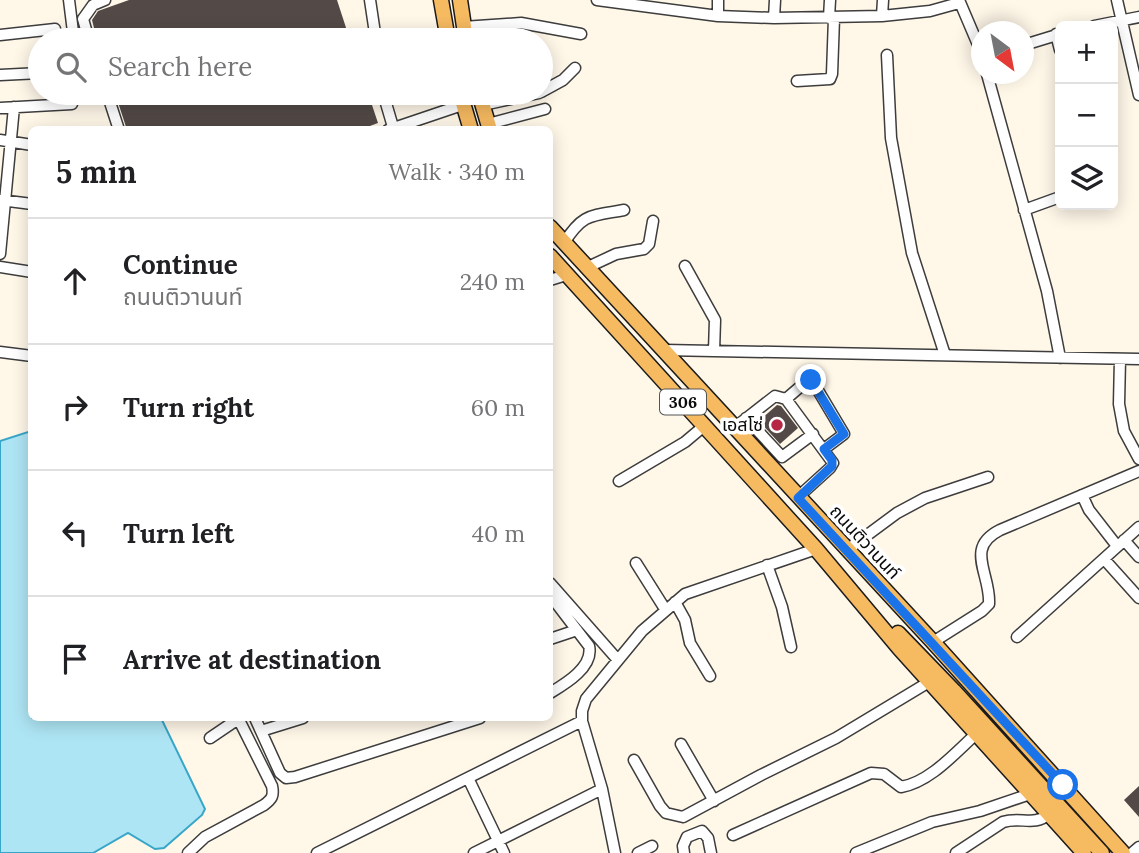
<!DOCTYPE html>
<html lang="en">
<head>
<meta charset="utf-8">
<style>
  body { margin:0; font-family:Lora,"Noto Sans Thai",serif; background:#f2f2f2; color:#202124 }
  .controls { position:absolute; right:21px; top:21px; display:grid; overflow:hidden; border-radius:10px; box-shadow:0 4px 18px #0003 }
  .controls button { width:63px; height:63px; display:grid; place-items:center; padding:0; border:0; border-bottom:2px solid #e0e0e0; background:#fff; color:#202124; font:35px sans-serif }
  .compass { position:absolute; left:971px; top:21px; width:63px; height:63px; border-radius:50%; background:#fff; box-shadow:0 4px 18px #0003; rotate:148deg }
  .stop { position:absolute; width:21px; height:21px; margin:-16px; border:5px solid #1a73e8; border-radius:50%; background:#fff }
  .stop.end { background:#1a73e8; border-color:#fff; box-shadow:0 2px 7px #0008 }
  .list { margin:0; padding:0; list-style:none }
  h2 { display:flex; justify-content:space-between; align-items:center; height:91px; margin:0; padding:0 28px; font-size:30px }
  h2 small { font-size:23px; font-weight:400; color:#757577 }
  .list li { display:grid; grid-template-columns:46px 1fr auto; gap:21px; align-items:center; box-sizing:border-box; height:126px; padding:0 28px; border-top:2px solid #e0e0e0 }
  .list b { display:block; font-size:26px; white-space:nowrap }
  .list p { margin:0; font-size:23px; white-space:nowrap; color:#757577 }
  .list em { font-size:23px; font-style:normal; color:#757577 }
  .icon { flex:none; width:38px; height:38px; fill:none; stroke:currentColor; stroke-width:2; stroke-linecap:round; stroke-linejoin:round }
  .map { position:relative; flex:none; width:1139px; height:853px; overflow:hidden }
  .search { position:absolute; background:#fff; box-shadow:0 4px 18px #0003; left:28px; top:28px; width:525px; height:77px; display:flex; align-items:center; gap:18px; box-sizing:border-box; padding:0 24px; border-radius:38px; color:#757577; font-size:26px }
  .panel { position:absolute; background:#fff; box-shadow:0 4px 18px #0003; left:28px; top:126px; width:525px; height:595px; border-radius:10px }
  .map>svg:first-child { display:block }
  .water { fill:#aee5f4; stroke:#37a6c9; stroke-width:2 }
  .building { fill:#534a47 }
  .lines { fill:none; stroke-linecap:round; stroke-linejoin:round }
  .minor-casing { stroke:#3d3d3d; stroke-width:13 }
  .major-casing { stroke:#1b1b1b; stroke-width:17 }
  .minor { stroke:#fff; stroke-width:10 }
  .major { stroke:#f6ba61; stroke-width:14 }
  .route { stroke:#1a73e8; stroke-width:9 }
  .poi-dot { fill:#b62744; stroke:#fff; stroke-width:2.5 }
  .labels { text-anchor:middle; stroke-width:7; stroke-linejoin:round; paint-order:stroke }
  .shield { fill:#fff; stroke:#545454; stroke-width:2 }
  .shield-label { font-size:16px; font-weight:bold; fill:#0a0a0a }
  .poi-label { font-size:18px; fill:#0a0a0a; stroke:#fff; text-anchor:end }
  .street-label { font-size:18px; fill:#0a0a0a; stroke:#fff }
</style>
</head>
<body>
<div class="map">
<svg width="1139" height="853" viewBox="0 0 1139 853">
  <rect width="100%" height="100%" fill="#fff7e8"/>
  <path class="water" d="M31,431l1,287h129l44,91 -3,6 -38,33 -9,1 -27,-16 -35,20h-93v-412z"/>
  <path class="building" d="M129,0h208l13,40h-253l-5,-20 6,-9z
    M115,93h253l10,30 -19,7h-232z
    M777,405l4,1 17,22 -18,16 -21,-23z
    M1139,786v31l-15,-17z"/>
  <g class="lines">
    <defs>
      <path id="minor" d="M69,0l5,40
        M370,0l6,40
        M597,0l121,16 56,2 108,-2 48,-5 29,-8
        M959,0l23,54
        M1117,0l22,95
        M718,16v-16
        M882,16l1,-16
        M774,18l1,-18
        M829,18l1,-18
        M1094,26l45,-9
        M463,27l58,-4 60,11
        M1056,34l4,16
        M0,35l55,-6
        M89,40l-6,-21 10,-14 12,-5
        M1024,45l36,-11
        M887,55l4,83 21,115 33,102
        M987,74l60,217 13,67
        M0,75l40,-2
        M797,81l33,-2 2,-5 2,-56
        M541,92l22,-12 12,-12
        M107,93l12,37
        M383,93l10,34
        M483,105l56,-12
        M0,108l72,-4
        M488,124l57,-15
        M388,130l74,-25
        M0,140l32,5
        M0,200l32,4
        M1024,210l36,-13
        M564,243c19,-30 27,-27 60,-33
        M0,254l14,-147
        M685,266l30,54 -1,31
        M0,267l32,5
        M586,268l30,-14 28,-5 5,-5 4,-23
        M550,280l16,-5
        M664,350l475,9
        M0,352l32,4
        M1120,359l-1,45 5,27 15,28
        M786,399l22,-19 5,2 31,52 -20,15
        M746,418l36,39 31,-23
        M734,428l41,-32 11,3 47,64 -3,5 -32,29
        M619,481l66,-39 19,-16
        M1082,495l7,15 28,36
        M1124,540l15,17
        M847,550l50,-37 28,-15 63,-21
        M1104,559l35,39
        M636,563l29,46
        M767,565l15,42 9,40
        M550,583l67,76
        M550,595l39,51c5,21 -24,38 -39,47
        M675,602l10,18 5,23 20,33
        M1017,637l122,-110
        M550,639l27,-9
        M933,642l49,-31 7,-7c2,-30 -25,-56 11,-74l139,-59
        M255,718l25,55 6,5 9,-1 185,-59
        M261,731l42,-13
        M210,738l28,-19
        M681,744l33,57
        M634,760l26,46 6,7 17,4 78,-42 75,-37 93,-56
        M468,778l36,75
        M733,835l138,-62 13,1 17,13c29,-5 54,-34 75,-53
        M188,853l17,-16 59,-32c8,-6 10,-9 8,-19l-34,-68
        M317,853l265,-132
        M474,853l128,-64
        M615,853l-13,-64 -20,-68v-10l4,-12 56,-68 43,-37 131,-45
        M638,853l14,-7
        M684,853l-1,-7 4,-9 15,-6 6,7 3,15
        M856,853l76,-31 48,-11 50,-17
        M956,853l47,-31c17,-6 31,5 46,-8
        M1132,853l7,-6"/>
      <path id="major" d="M441,0l7,40
        M460,0l6,40
        M460,93l11,37
        M479,93l11,37
        M550,227l383,415 190,211
        M550,256l266,293 83,99 185,205
        M898,633l56,58 148,162"/>
    </defs>
    <use href="#minor" class="minor-casing"/>
    <use href="#major" class="major-casing"/>
    <use href="#minor" class="minor"/>
    <use href="#major" class="major"/>
  </g>
  <g class="lines">
    <path class="route" d="M811,380l33,54 -20,15 8,11v6l-34,32 265,287"/>
  </g>
  <circle class="poi-dot" cx="777" cy="425" r="7"/>
  <g class="labels">
    <rect class="shield" x="660" y="389.5" width="46" height="25" rx="5"/>
    <g class="shield-label">
      <text x="683" y="408">306</text>
    </g>
    <g class="poi-label">
      <text x="763" y="431">เอสโซ่</text>
    </g>
    <g class="street-label">
      <text transform="translate(865 542) rotate(47)" y="6">ถนนติวานนท์</text>
    </g>
  </g>
</svg>
<div class="controls">
<button>+</button>
<button>−</button>
<button><svg class="icon" aria-label="layers" viewBox="0 0 24 24"><path d="M12 4l9 5-9 5-9-5zM3 14l9 5 9-5"/></svg></button>
</div>
<svg class="compass" viewBox="-18 -18 36 36"><path d="M0-13l5 13h-10z" fill="#e53935"/><path d="M0 13l5-13h-10z" fill="#757577"/></svg>
<div class="stop" style="left:1063px;top:785px"></div>
<div class="stop end" style="left:811px;top:380px"></div>
<div class="search"><svg class="icon" aria-label="search" viewBox="0 0 24 24"><circle cx="10" cy="10" r="6"/><path d="M15 15l6 6"/></svg>Search here</div>
<section class="panel">
<h2>5 min<small>Walk · 340 m</small></h2>
<ul class="list">
<li><svg class="icon" aria-label="ahead" viewBox="0 0 24 24"><path d="M12 20V5M6 11l6-6 6 6"/></svg><div><b>Continue</b><p>ถนนติวานนท์</p></div><em>240 m</em></li>
<li><svg class="icon" aria-label="right" viewBox="0 0 24 24"><path d="M7 20v-9h11M14 6l5 5-5 5"/></svg><div><b>Turn right</b></div><em>60 m</em></li>
<li><svg class="icon" aria-label="left" viewBox="0 0 24 24"><path d="M17 20v-9H6M10 6l-5 5 5 5"/></svg><div><b>Turn left</b></div><em>40 m</em></li>
<li><svg class="icon" aria-label="arrive" viewBox="0 0 24 24"><path d="M6 21V4h12l-3 4 3 4H6"/></svg><div><b>Arrive at destination</b></div></li>
</ul>
</section>
</div>
</body>
</html>
